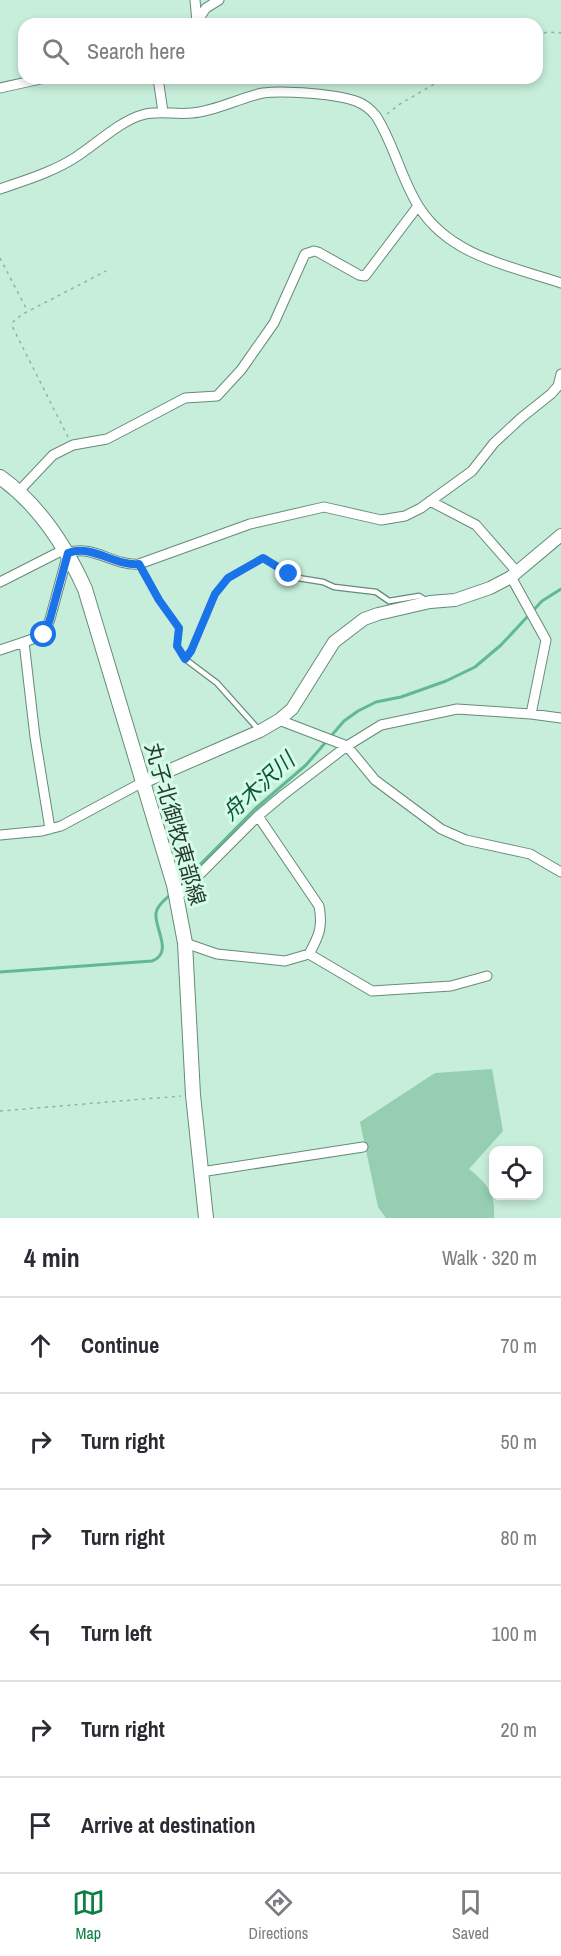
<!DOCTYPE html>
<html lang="en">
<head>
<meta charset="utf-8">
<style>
  body { margin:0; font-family:"Archivo Narrow","Noto Sans JP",sans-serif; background:#f7f7f7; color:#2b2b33 }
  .controls { position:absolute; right:18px; bottom:18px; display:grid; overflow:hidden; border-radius:12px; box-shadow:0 3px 9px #0003 }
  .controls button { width:54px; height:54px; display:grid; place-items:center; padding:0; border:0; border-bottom:2px solid #e1e1e2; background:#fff; color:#2b2b33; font:30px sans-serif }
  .stop { position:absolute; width:18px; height:18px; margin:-14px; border:4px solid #1a73e8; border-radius:50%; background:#fff }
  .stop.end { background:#1a73e8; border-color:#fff; box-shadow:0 2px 6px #0008 }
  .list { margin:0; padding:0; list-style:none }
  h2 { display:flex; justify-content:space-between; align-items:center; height:78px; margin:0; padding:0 24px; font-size:26px }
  h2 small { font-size:20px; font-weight:400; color:#7c7c81 }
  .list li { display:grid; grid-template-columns:39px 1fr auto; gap:18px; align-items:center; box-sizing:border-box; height:96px; padding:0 24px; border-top:2px solid #e1e1e2 }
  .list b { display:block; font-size:22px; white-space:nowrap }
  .list em { font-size:20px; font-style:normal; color:#7c7c81 }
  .icon { flex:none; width:33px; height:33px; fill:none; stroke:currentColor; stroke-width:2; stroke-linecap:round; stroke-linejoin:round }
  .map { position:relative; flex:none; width:561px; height:1218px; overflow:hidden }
  .search { position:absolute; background:#fff; box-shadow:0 3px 9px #0003; left:18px; right:18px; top:18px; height:66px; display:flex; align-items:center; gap:15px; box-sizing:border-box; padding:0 21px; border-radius:18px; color:#7c7c81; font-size:22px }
  .sheet { height:654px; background:#fff }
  nav { display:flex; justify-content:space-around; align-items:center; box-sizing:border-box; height:84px; border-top:2px solid #e1e1e2; background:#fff; font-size:16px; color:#7c7c81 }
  nav a { display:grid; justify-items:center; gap:3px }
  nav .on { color:#0b8043 }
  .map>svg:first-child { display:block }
  .green { fill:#96ceb2 }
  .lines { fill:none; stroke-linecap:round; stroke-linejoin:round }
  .stream { stroke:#61b992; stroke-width:3 }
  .service-casing { stroke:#668b79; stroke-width:7 }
  .minor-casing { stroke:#668b79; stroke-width:11 }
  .tertiary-casing { stroke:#668b79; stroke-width:14 }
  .secondary-casing { stroke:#668b79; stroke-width:16 }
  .path { stroke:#92b1a1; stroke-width:1.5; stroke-dasharray:3 4.5; stroke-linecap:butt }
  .service { stroke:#fff; stroke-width:4.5 }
  .minor { stroke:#fff; stroke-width:9 }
  .tertiary { stroke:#fff; stroke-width:12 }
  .secondary { stroke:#fff; stroke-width:14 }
  .route { stroke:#1a73e8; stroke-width:8 }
  .labels { text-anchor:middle; stroke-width:6; stroke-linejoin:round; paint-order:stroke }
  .street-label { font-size:21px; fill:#293931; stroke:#d4fce7 }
  .water-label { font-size:22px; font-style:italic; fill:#0f563c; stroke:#d4fce7 }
</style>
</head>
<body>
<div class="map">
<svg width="561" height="1218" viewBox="0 0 561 1218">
  <rect width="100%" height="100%" fill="#c7eeda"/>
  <path class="green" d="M492,1069l11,62 -34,38c18,14 27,25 25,49h-108l-8,-11 -18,-85 75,-49z"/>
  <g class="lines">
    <path class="stream" d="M178,887l77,-78 51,-44 38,-44 14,-10 18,-9 25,-5 45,-16 29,-14 26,-22 41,-44 19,-12
      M0,972l152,-11c22,-8 2,-33 4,-48 1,-8 10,-14 15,-19"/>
    <defs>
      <path id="service" d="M139,564l20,36 20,28 -2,18 8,13 32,24 42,47
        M185,659l6,-8 24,-57 13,-16 35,-20 35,20 25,4 11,5 42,5 13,9 30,-5 8,5"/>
      <path id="minor" d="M195,0l2,22
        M195,24l11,-16 13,-8
        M158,78l5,34
        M0,88l45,-10
        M0,189c26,-9 53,-17 76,-32 19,-12 44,-36 66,-42 16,-5 33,0 50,-2 24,-2 47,-15 71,-20 19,-3 77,1 95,9 8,3 13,8 18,14 18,28 25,63 43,91 31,49 91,59 142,76
        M19,491l34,-36 20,-10 34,-6 78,-41 32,-2 24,-26 33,-47 31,-69 9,-3 4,1 41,23 6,1 53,-70
        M430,501l46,24 41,47
        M511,577l35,63 -15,74
        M0,582l65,-33
        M0,650l24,-8
        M279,720l68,26 28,34 66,49 25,11 64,14 31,18
        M258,816l61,90c4,21 0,30 -10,48
        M50,829l-15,-92 -11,-95 20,-7 6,-16 18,-66c25,-9 45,13 71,11l111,-40 74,-17 57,13 24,-4 16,-8 51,-37 22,-28 27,-25 30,-24 7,-8 3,-12
        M0,835l42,-4 19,-5 82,-44
        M176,898l82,-82 25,-21 64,-49 34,-21 76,-16 74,5 30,4
        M185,943l32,11 68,7 24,-7 63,37 79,-5 36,-10
        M201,1172l162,-25"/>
      <path id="tertiary" d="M143,782l117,-51 19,-11 13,-11 42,-67 30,-23 14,-5 52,-12 25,-2 35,-12 21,-11 50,-42"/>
      <path id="secondary" d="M0,477c38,27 66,70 85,112l89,296 11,58 8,152 13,123"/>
    </defs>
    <use href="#service" class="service-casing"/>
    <use href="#minor" class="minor-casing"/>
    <use href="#tertiary" class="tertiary-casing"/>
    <use href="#secondary" class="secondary-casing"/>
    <path class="path" d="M537,36l10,-4 14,1
      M387,114l13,-10 45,-26
      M0,258l27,52
      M68,437l-55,-109v-6l8,-7 85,-44
      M0,1111l181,-15"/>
    <use href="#service" class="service"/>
    <use href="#minor" class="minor"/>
    <use href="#tertiary" class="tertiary"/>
    <use href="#secondary" class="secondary"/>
  </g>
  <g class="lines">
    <path class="route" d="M44,635l6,-16 18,-66c25,-9 45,13 71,11l20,36 20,28 -2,18 8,13 6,-8 24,-57 13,-16 35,-20 26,16"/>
  </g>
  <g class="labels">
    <g class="street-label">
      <text transform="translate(175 824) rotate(74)" y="7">丸子北御牧東部線</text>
    </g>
    <g class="water-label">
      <text transform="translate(258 786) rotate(-42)" y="8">舟木沢川</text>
    </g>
  </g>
</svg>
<div class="controls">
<button><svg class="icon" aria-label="locate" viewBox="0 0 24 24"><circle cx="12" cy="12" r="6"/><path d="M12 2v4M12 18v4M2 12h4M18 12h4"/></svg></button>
</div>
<div class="stop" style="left:44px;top:635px"></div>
<div class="stop end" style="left:289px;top:574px"></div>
<div class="search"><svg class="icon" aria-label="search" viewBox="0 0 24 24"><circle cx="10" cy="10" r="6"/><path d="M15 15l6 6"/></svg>Search here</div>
</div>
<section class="sheet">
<h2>4 min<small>Walk · 320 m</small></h2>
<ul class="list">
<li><svg class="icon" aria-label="ahead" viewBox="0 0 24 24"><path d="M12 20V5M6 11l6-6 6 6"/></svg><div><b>Continue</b></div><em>70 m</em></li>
<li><svg class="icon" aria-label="right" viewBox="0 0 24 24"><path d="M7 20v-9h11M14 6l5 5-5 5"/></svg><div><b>Turn right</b></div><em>50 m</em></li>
<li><svg class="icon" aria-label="right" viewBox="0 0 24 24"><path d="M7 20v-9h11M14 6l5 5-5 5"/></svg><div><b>Turn right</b></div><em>80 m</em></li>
<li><svg class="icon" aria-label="left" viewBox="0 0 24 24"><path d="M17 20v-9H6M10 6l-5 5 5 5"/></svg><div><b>Turn left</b></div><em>100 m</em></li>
<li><svg class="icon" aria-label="right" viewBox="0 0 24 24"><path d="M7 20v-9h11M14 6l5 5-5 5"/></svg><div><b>Turn right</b></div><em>20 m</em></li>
<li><svg class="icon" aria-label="arrive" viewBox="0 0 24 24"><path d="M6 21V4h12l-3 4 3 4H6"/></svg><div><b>Arrive at destination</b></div></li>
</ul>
</section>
<nav>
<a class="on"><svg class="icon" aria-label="map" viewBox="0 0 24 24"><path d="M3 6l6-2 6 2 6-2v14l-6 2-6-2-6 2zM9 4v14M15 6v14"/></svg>Map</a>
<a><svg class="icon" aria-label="directions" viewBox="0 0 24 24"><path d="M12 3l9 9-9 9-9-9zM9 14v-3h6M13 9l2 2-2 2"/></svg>Directions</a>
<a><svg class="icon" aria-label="saved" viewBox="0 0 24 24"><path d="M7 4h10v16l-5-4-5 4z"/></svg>Saved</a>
</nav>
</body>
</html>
